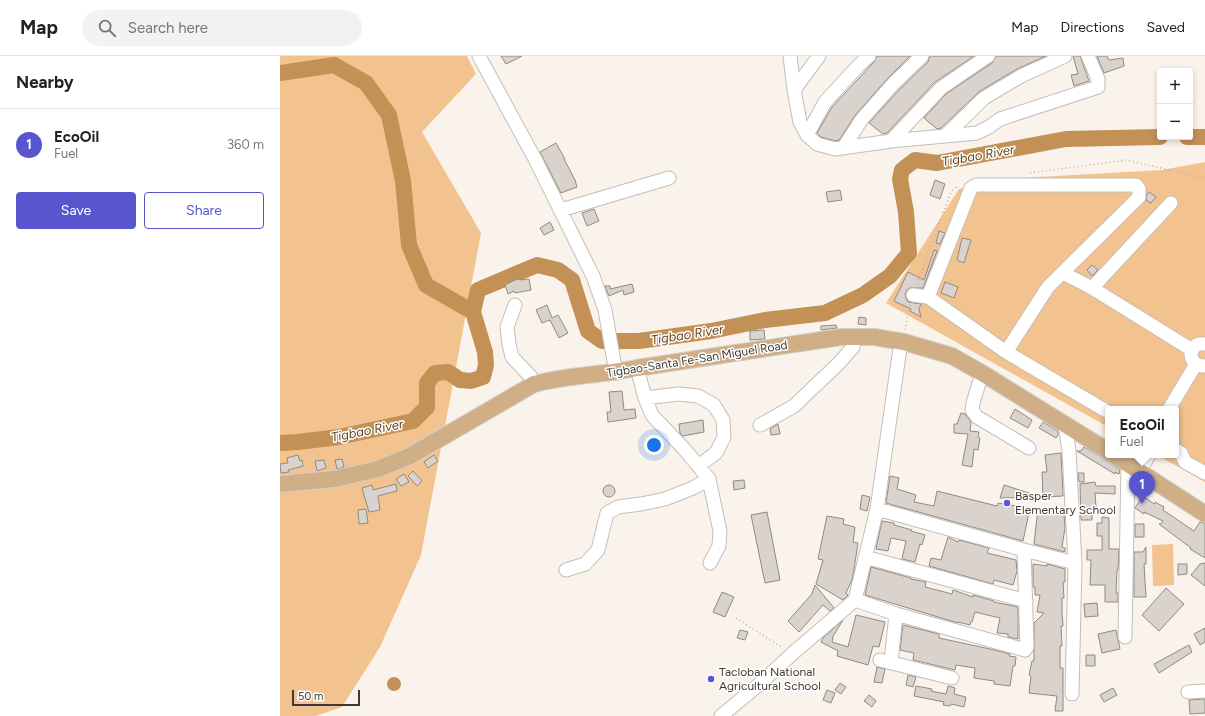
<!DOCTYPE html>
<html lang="en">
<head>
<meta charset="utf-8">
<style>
  body { margin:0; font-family:Figtree,sans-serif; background:#f2f2f2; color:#222 }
  .controls { position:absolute; right:12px; top:12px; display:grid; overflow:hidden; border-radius:4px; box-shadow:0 2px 6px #0003 }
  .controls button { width:36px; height:36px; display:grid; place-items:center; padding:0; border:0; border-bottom:1px solid #e0e0e0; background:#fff; color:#222; font:20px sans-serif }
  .scale { position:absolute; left:12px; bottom:10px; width:68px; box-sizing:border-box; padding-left:4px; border:2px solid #3d3a37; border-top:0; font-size:11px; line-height:14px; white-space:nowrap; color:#3d3a37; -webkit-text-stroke:3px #fff; paint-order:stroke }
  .you { position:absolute; left:374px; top:389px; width:14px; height:14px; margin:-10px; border:3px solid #fff; border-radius:50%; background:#1a73e8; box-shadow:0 0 0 6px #1a73e833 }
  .badge { display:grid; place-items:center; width:26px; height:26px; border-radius:50%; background:#5856ce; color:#fff; font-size:13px; font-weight:700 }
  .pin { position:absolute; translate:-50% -33px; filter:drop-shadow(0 1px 2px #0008) }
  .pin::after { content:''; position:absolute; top:21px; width:14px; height:12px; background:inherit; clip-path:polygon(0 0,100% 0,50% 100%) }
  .popup { position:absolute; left:825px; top:350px; width:74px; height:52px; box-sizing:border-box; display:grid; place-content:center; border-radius:4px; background:#fff; filter:drop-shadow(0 1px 3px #0005); font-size:13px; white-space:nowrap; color:#767676 }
  .popup b { font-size:15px; color:#222 }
  .popup::after { content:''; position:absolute; left:50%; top:100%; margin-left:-8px; border:8px solid transparent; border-top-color:#fff }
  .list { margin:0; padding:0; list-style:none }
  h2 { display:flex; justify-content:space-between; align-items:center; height:52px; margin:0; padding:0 16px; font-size:17px }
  h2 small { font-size:13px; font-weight:400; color:#767676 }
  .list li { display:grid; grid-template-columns:26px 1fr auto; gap:12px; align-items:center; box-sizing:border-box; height:72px; padding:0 16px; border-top:1px solid #e0e0e0 }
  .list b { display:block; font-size:15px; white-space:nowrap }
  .list p { margin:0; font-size:13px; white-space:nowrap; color:#767676 }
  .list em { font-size:13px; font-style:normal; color:#767676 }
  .actions { display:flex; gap:8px; padding:12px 16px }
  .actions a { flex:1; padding:9px 0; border:1px solid #5856ce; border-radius:4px; text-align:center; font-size:14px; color:#5856ce }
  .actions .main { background:#5856ce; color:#fff }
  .icon { flex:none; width:22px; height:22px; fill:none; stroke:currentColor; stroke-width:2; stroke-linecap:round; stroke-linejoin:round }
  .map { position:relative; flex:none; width:925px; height:660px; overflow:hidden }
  header { display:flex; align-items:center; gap:24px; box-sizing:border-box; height:56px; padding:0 20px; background:#fff; border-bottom:1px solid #e0e0e0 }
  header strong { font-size:19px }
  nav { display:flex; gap:22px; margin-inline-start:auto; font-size:14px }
  .search { width:280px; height:36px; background:#f2f2f2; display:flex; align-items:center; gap:10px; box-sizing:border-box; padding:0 14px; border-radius:22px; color:#767676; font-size:15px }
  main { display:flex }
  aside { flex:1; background:#fff }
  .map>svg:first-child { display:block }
  .green { fill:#f2c38f }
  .water { fill:#c39056 }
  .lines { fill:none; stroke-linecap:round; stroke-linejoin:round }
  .river { stroke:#c39056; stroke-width:16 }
  .building { fill:#dad3cd; stroke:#908a84 }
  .minor-casing { stroke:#c4beb7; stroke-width:15 }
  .major-casing { stroke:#d0d0cf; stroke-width:18 }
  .path { stroke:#b6b1ab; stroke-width:1.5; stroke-dasharray:1 3; stroke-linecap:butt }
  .minor { stroke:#fff; stroke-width:13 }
  .major { stroke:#d0af86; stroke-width:16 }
  .poi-dot { fill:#5856ce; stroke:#fff; stroke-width:1.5 }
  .labels { text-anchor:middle; stroke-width:3; stroke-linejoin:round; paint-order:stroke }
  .street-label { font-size:12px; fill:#3d3a37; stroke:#fff }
  .poi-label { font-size:12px; fill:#3d3a37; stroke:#fff; text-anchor:start }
  .water-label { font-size:13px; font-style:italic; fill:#694519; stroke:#fff }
</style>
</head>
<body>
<header>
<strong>Map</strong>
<div class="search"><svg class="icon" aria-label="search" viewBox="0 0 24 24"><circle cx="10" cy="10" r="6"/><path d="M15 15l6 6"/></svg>Search here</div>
<nav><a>Map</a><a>Directions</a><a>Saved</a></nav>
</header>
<main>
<aside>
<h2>Nearby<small></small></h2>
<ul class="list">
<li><span class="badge">1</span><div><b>EcoOil</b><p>Fuel</p></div><em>360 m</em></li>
</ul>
<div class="actions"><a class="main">Save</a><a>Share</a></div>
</aside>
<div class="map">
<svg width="925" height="660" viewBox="0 0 925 660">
  <rect width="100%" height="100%" fill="#faf3ec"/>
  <path class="green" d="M0,0h187l9,18 -54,58 59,101 -60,322 -41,92 -38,60 -26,9h-36z
    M925,106v320l-48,-27h19v-46h-68v18l-222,-124 73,-114 43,-10 160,-9z
    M893,488l1,41 -21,1 -1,-41z"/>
  <path class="water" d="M107 628a7 7 0 1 1 14 0a7 7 0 1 1-14 0Z"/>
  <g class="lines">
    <path class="river" d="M0,17l54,-8 32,18 23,32 14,66 6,64 17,40 47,27
      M907,81h18
      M0,387l18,-1 41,-5 74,-16 14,-14v-24l8,-10 13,-1 12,8 11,1 12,-4 3,-12 -1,-13 -12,-40 5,-22 59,-25 21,5 14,10 16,51 14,10h37l72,-10 54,-11 60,-7 38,-18 27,-19 19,-23 -3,-41 -6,-33 2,-9 13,-10 22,3 129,-24 94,-2"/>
  </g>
  <path class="building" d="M221,0h21l-16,8z
    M597,0h33l-22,22 -32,36 -17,26 -3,1 -15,-4 -4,-4 15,-26 42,-45z
    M650,0h44l-39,26 -48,51 -4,1 -14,-11 31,-34 28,-27z
    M716,0h50l-29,13 -37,22 -39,37 -4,1 -13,-11 22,-24 46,-31z
    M793,0h7l9,25 -15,5 -3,-11 7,-1z
    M817,0h10l2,4 14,-2 1,8 -20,7z
    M276,87l9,16h-1l11,21 2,7 -16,6 -21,-41z
    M655,124l10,4 -5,15 -10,-4z
    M560,134l2,10 -14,2 -2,-10z
    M869,136l7,5 -5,6 -5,-3 1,-6z
    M314,153l5,12 -12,5 -5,-13z
    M270,166l4,8 -10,5 -4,-7z
    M659,175l6,2 -5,11 -4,-1z
    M682,182l9,2 -7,23 -7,-3z
    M654,194l3,1 -14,37h-13l-3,2 -2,4 1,4 2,4 13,2 -2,5 2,8 -11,-6 1,-2 -17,-8 14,-29 16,8z
    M812,209l6,5 -6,6 -5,-6z
    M240,223l1,1 8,-1 2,11 -16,3 -1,-2 -6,3 -3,-9 10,-5z
    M665,226l13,5 -4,11 -13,-5z
    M352,228l2,8 -10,3 -1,-5 -14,6 -4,-10h5v3z
    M267,249l5,13 6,-3 10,18 -9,5 -9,-18 -8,3 -6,-13z
    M579,261l7,1v7l-8,-1z
    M556,269l1,3 -16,2v-4z
    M484,274l1,9 -15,1v-9z
    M342,335l2,19 11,-1 1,9 -28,4 -1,-10h4l-2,-20z
    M735,353l17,11 -4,8 -18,-10z
    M681,357l4,1 6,8 -1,9 9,1 -1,5 2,1 -2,12 -4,-1 -2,18 -10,-2 6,-31 -14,-1v-9h3z
    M423,364l1,12 -21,4 -3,-3 -1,-9z
    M763,366l15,9v4l-2,3 -17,-10z
    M498,368l2,10 -9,1 -1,-6z
    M804,391l22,13 14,10 -1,4 -4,-2v2l-38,-23h4z
    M781,397l2,43 -20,1 -1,-25h5l-2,-17z
    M18,399l2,6 2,-1 1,6 -15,4 1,2 -8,1 -1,-9 8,-1 -1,-5z
    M154,399l4,6 -10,7 -4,-6z
    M62,403l2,8 -7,2 -2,-9z
    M44,404l2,8 -9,3 -2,-10z
    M133,415l9,10 -5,5 -9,-10z
    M798,417h6v9h-5z
    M124,418l5,8 -8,4 -5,-7z
    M610,420l9,2 -2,11 19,6 -2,7 20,4 3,-15 60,15 1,-3 32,5 -7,33 -137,-38z
    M464,424l1,8 -11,2 -1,-9z
    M815,426l1,4h19v8l-20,-1 1,14h-4v13h-11l-1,-36z
    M116,428l1,7 -19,5 2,14 -11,2 -7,-24 10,-3 1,5z
    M323 435a6 6 0 1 1 12 0a6 6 0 1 1-12 0Z
    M724,429l34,11v1l-38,1z
    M582,439l8,2 -3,14 -7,-2z
    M863,440l11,8 1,-2 9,5 -1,3 31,21 6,-9 5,1v35l-15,-9 1,-1 -32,-24h2l2,-3 -19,-9v2l-9,-6z
    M86,453l2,14 -9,1 -1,-14z
    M758,453l26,5 1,14 -3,19 3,1v4l-31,-8z
    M487,456l13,68 -15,3 -14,-68z
    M547,460l17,3 -1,5 12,3 -2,15 5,1 -4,26 -2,11 -6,13 2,2 -5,5 -27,-16 7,-24 -5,-1z
    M822,461l7,1v31h10l-1,21h-1l-1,23h2v9h-13v-17h-15l1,-25h-4v-10h15v-14h-5v-13h5z
    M602,465l12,2v2l18,5 -1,1 14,4 -3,10 -2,-1 -5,18 -13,-3 4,-18 -15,-3 -3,13 -12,-2z
    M855,468h9v13h-9z
    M668,481l10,5 1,-2 30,8 -2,5 29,7 1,11 -4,14 -19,-5 -1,4 -64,-18 2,-8 10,2z
    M866,491v17h-2l2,33h-12v-45h9z
    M925,507v23l-14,-11 9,-11z
    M753,508l14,2v-2l18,5v13h-2l1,16h-2v14l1,14h-2l1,20h-2v22h3v43h-8l2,-15 -28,-3 2,-17 -2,-1 3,-14h2v-38l10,-10 -7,-1 3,-17h-5v-8h-2z
    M898,508h9v10l-9,1z
    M591,511l40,11v1l15,3 -1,5 27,7 1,-4 20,7v-2l21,6v1l24,5v32l-10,-2v-3l-11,-1 3,-15 -25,-6 -3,10h-1l-1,3 -12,-3v1l-93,-28z
    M535,529l19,23 -4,3 -7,-6 -24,27 -11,-11 24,-27z
    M886,532l18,16 -25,27 -17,-16z
    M442,536l12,5 -9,20 -12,-5z
    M817,547l1,13 -13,1 -1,-13z
    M576,559l29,7 -6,25 -6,-1 -5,19 -31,-9 1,-5 -17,-9 2,-4 20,-18 -11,18h1l-1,4 16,5z
    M623,569l36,9v4l51,11 20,5 -1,2 7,1 -1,9h-2l-3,20 -16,-2v-3l-20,-3 1,-10 -19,-3 -1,5 -42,-10 1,-7 -14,-3z
    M925,572v14l-5,3 -6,-11z
    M460,574l8,2 -3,8 -8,-2z
    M836,574l4,19 -18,4 -4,-19z
    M909,589l3,7 -33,21 -5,-9z
    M806,599h9v11h-9z
    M597,611l8,2 -3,14 -8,-1z
    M628,619l8,2 -3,10 -7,-2z
    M560,627l6,4 -5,7 -6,-4z
    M636,630l16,3 -1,2 15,3 2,-8 7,2 -1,6 12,3 -2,10 -13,-3 -1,2 -7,-1 1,-3 -30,-6z
    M833,632l4,7 -13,7 -4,-7z
    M547,634l8,3 -4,10 -8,-3z
    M589,639l7,6 -4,6 -8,-6z
    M925,643v14l-15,1 -1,-14z"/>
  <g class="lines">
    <defs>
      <path id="minor" d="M199,0l56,103 58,117 12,34 11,63
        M510,0l4,34 6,32 7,13 10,9 18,5 56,-8 86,-8 12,-6 11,-8 98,-32v-8l-10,-23
        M514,34l25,-34
        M527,79l18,-33 34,-37 10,-9
        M665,80l39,-38 37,-22 44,-20
        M611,85l50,-53 47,-32
        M564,91l18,-28 32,-36 28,-27
        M281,154l108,-32
        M783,217l29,15 100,62
        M812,232l79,-85
        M633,239l15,2 78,55 102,60
        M648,241l43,-109 5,-3h160l3,4v8l-91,90 -42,65
        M235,249l-8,22 2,17 3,13 19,20 3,7
        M621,286l-2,13 -22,154 -22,91 41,14 129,36 2,-3 -3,-97
        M925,288c-18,-3 -19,23 0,22
        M357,312l8,30 7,17 34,36 23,28 11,52 -1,15 -9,17
        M702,317l-9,30 -1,7 5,7 52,31
        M365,342l34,-4 19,2 16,9 9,15 1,17 -8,16 -18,13
        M889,353l27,-45
        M785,368l4,27 6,112 -3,131
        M480,369l34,-19 45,-43 14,-16 1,-10
        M896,394l5,3 4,9 20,11
        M859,415l10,-16
        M597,453l147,41 51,13
        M585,501l161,44
        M286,514l19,-6 13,-14 9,-37 11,-6 23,-3 24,-5 28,-11 16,-9
        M845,581l3,-173
        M600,604l72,18
        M611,606l5,-48
        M908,636l17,-1
        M441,660l42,-35 29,-27 63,-54"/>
      <path id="major" d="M834,399l91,59
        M0,428l54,-5 44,-10 32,-13 124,-72c34,-9 69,-9 103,-16l204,-31h33l30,5 48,14 30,17 126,78"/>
    </defs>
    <use href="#minor" class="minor-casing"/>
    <use href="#major" class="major-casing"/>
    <path class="path" d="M750,117l96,-13 79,18
      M637,228l34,-92 5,-5 3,-1
      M625,274l5,-26
      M456,562l47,30"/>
    <use href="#minor" class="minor"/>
    <use href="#major" class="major"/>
  </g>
  <g class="poi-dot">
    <circle cx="727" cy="447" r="4"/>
    <circle cx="431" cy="623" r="4"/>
  </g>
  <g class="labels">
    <g class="street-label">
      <text transform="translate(417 303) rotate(-9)" y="4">Tigbao-Santa Fe-San Miguel Road</text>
    </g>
    <g class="poi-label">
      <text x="735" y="444">Basper<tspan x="735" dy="14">Elementary School</tspan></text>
      <text x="439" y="620">Tacloban National<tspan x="439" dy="14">Agricultural School</tspan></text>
    </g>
    <g class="water-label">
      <text transform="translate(698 99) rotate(-10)" y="5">Tigbao River</text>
      <text transform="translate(407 278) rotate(-9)" y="5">Tigbao River</text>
      <text transform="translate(87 374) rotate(-11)" y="5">Tigbao River</text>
    </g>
  </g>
</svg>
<div class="controls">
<button>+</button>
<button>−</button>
</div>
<div class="scale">50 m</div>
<div class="you"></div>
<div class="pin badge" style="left:862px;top:448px">1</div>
<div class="popup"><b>EcoOil</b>Fuel</div>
</div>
</main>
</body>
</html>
